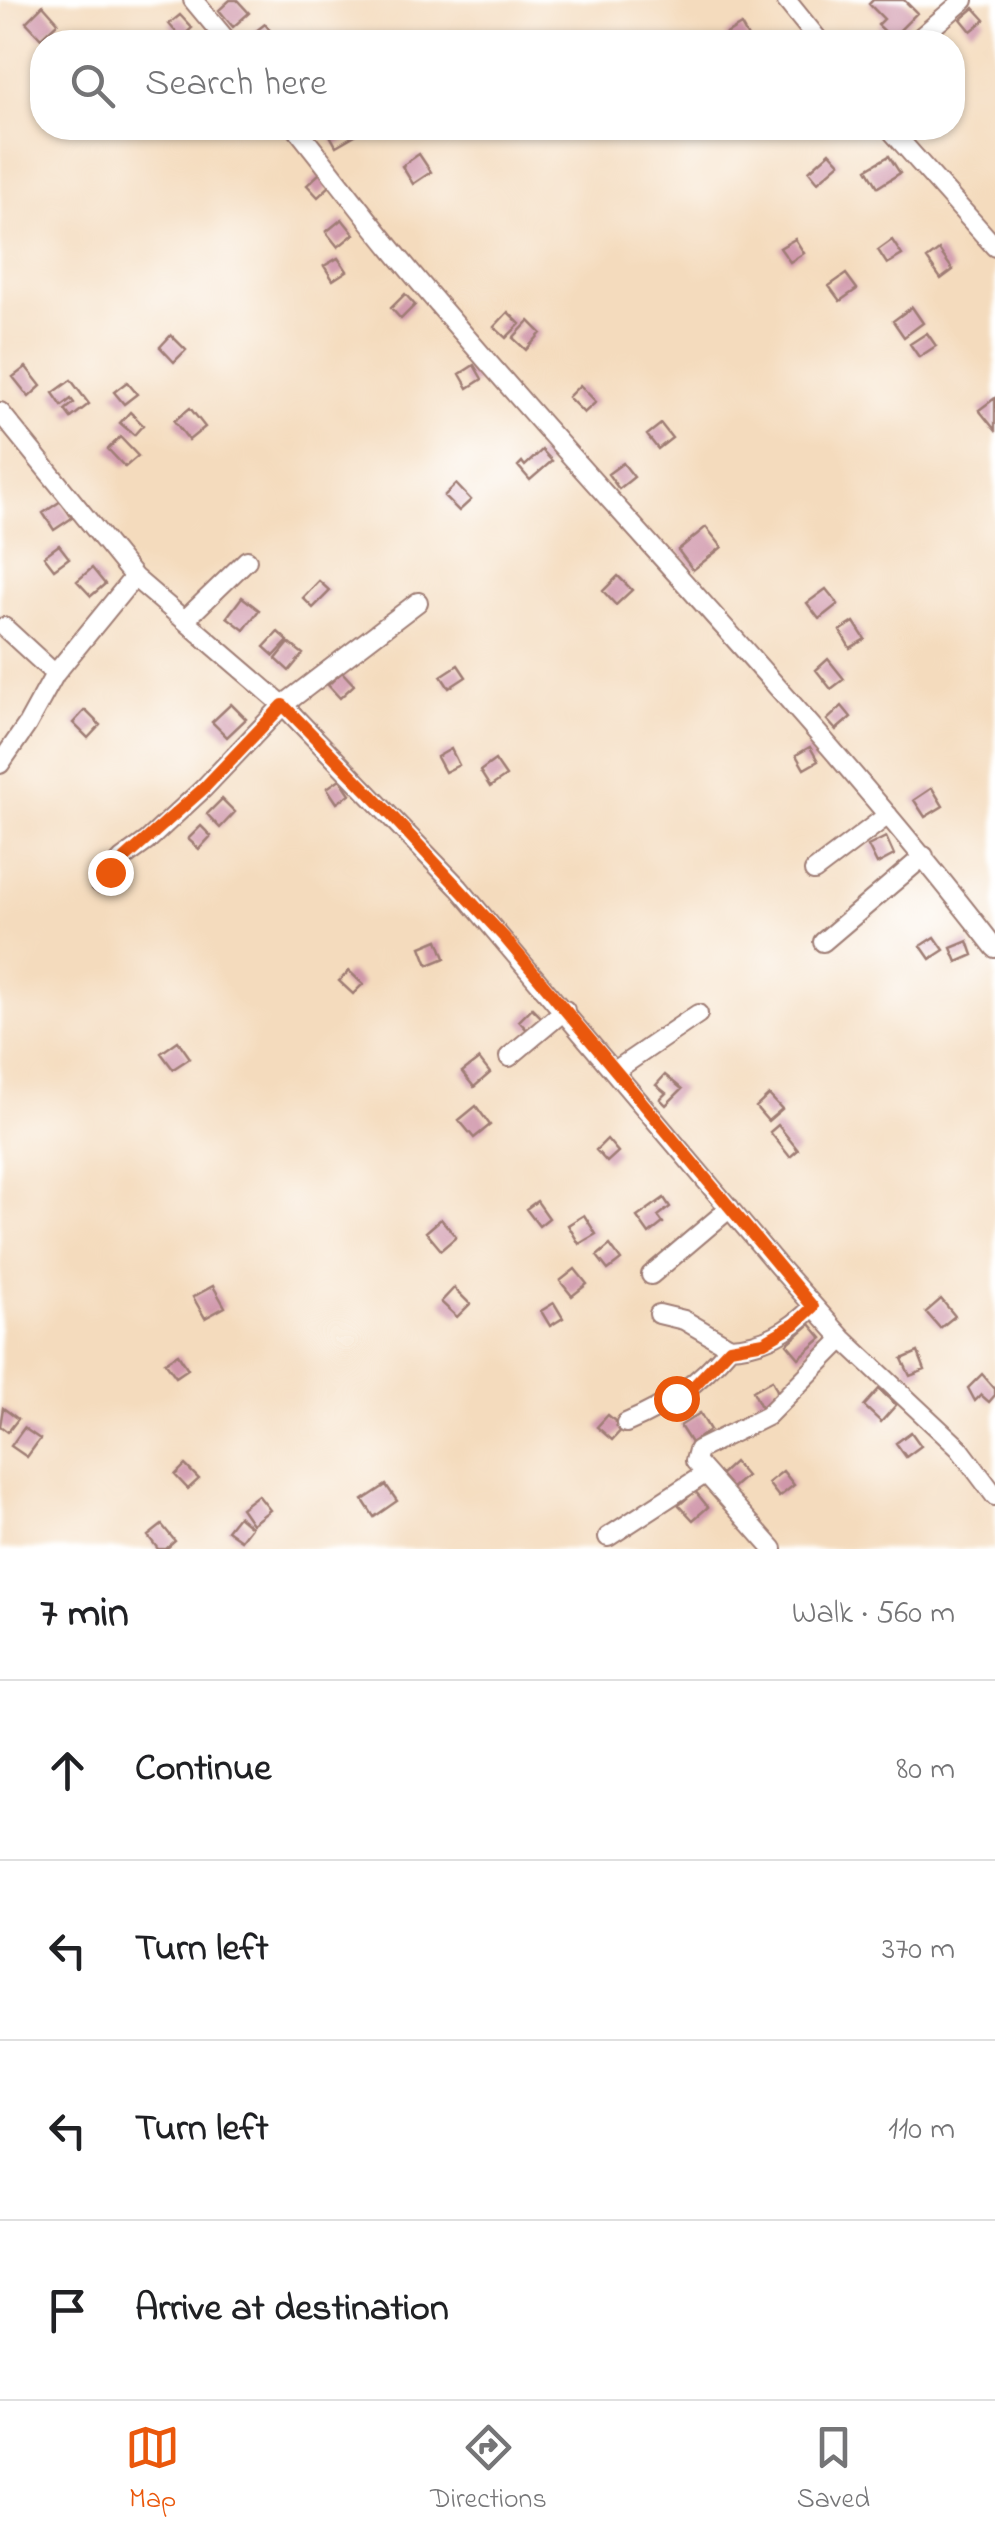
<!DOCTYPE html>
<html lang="en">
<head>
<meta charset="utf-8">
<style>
  body { margin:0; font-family:"Indie Flower",sans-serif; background:#f2f2f2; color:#202124 }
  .stop { position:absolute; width:30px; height:30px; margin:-22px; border:8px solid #ea580c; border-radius:50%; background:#fff }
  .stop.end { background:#ea580c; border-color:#fff; box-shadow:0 2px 10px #0008 }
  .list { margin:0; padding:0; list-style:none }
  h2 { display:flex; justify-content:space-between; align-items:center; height:130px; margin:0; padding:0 40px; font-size:42px }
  h2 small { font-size:32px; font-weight:400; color:#757577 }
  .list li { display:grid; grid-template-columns:65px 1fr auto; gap:30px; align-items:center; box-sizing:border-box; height:180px; padding:0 40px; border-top:2px solid #e0e0e0 }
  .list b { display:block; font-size:38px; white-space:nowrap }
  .list em { font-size:32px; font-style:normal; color:#757577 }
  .icon { flex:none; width:55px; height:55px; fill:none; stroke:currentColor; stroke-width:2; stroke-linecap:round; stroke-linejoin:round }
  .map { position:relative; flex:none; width:995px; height:1549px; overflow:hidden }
  .search { position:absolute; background:#fff; box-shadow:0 2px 8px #0004; left:30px; right:30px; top:30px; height:110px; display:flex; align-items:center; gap:25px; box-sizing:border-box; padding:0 35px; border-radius:40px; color:#757577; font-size:38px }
  .sheet { height:850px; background:#fff }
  nav { display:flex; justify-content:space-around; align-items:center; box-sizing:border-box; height:140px; border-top:2px solid #e0e0e0; background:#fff; font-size:28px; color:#757577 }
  nav a { display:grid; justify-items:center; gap:5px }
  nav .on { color:#ea580c }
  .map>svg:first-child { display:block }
  .building { fill:#d097ab }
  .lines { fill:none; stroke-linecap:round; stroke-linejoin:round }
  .minor-casing { stroke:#9f7d74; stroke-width:22 }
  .minor { stroke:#fff; stroke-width:18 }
  .route { stroke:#ea580c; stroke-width:12 }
</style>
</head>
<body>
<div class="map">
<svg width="995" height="1549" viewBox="0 0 995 1549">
  <rect width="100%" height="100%" fill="#fff"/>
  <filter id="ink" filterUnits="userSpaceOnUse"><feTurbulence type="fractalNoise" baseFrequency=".01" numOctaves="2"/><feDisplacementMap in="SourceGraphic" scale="20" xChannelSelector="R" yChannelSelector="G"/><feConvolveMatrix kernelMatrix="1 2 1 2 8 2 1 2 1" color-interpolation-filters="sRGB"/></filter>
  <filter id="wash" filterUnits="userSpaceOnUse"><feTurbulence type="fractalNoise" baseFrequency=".0048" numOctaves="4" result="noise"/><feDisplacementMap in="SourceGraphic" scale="40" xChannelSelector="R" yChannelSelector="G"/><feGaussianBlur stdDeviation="2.25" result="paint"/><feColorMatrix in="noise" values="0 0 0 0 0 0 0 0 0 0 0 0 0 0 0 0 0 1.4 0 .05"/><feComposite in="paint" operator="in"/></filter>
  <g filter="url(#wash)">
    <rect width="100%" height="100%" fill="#f4dbbd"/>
    <g id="blocks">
      <path class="building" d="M230,0h7l12,13 -16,14 -14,-17z
        M873,0h31l13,13 -25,25 -14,-13 6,-6 -15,-15z
        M43,5l15,17 -17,16 -15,-16z
        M974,8l11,12 -14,11 -10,-12z
        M180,15l12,13 -11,10 -12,-14z
        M265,24l14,18h-22l-6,-7z
        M741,25l9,16 -21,1 -4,-7z
        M326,128h41l-31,18z
        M830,152l10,11 -22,19 -9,-11z
        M419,154l12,18 -18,12 -11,-18z
        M889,156l11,17 -22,14 -11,-18z
        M320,173l11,12 -13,12 -11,-12z
        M342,219l12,15 -16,13 -12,-15z
        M795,239l9,14 -14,9 -10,-14z
        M892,240l10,15 -15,9 -9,-14z
        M939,250l14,20 -12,9 -14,-20z
        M338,258l9,13 -14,9 -9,-14z
        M846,274l11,15 -17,12 -11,-15z
        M405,294l10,11 -14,14 -10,-11z
        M912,307l11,16 -19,14 -11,-16z
        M508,312l12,12 -14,14 -12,-11z
        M529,321l12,12 -15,17 -13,-12z
        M927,333l9,13 -17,11 -9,-13z
        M171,335l15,15 -12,12 -14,-15z
        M474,365l8,14 -14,9 -8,-14z
        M26,367l15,19 -12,11 -16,-20z
        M71,380l18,24 -18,14 -6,-8 9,-7 -3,-4 -9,7 -9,-13z
        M127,382l10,12 -13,10 -10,-12z
        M580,385l16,17 -12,11 -16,-16z
        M995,398v32l-16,-20z
        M190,408l15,19 -16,13 -15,-19z
        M130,412l13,13 -9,10 -14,-12z
        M661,424l11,14 -14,11 -11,-14z
        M120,437l18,19 -13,11 -17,-18z
        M542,450l10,11 -22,19 -12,-14 4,-4 3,4z
        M623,463l11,14 -15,12 -11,-15z
        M456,484l15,16 -12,11 -15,-15z
        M61,501l11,17 -18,12 -11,-17z
        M706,527l16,20 -29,23 -15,-20z
        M59,545l10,13 -15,11 -10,-13z
        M92,568l13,16 -14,12 -14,-15z
        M618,576l14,14 -16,15 -13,-14z
        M319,581l11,10 -17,17 -10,-10z
        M826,589l12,15 -19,15 -12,-16z
        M242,597l17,13 -15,20 -17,-13z
        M854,622l11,17 -15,9 -10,-17z
        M278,632l10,9 -14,15 -10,-9z
        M289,643l14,11 -14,17 -13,-12z
        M828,659l16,20 -13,10 -15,-19z
        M458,665l8,12 -17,11 -8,-12z
        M342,672l12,13 -14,13 -12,-13z
        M231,704l15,15 -19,18 -15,-15z
        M842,706l9,11 -15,13 -9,-10z
        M85,710l15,15 -12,13 -15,-15z
        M810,747l8,14 -14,8 -8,-14z
        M451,749l8,16 -14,7 -8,-15z
        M495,760l11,16 -16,11 -10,-16z
        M340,779l10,15 -13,9 -10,-15z
        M932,788l11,18 -18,11 -11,-17z
        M222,799l13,13 -15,16 -13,-14z
        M201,826l10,10 -12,13 -11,-10z
        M886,837l8,18 -17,9 -9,-18z
        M935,937l9,13 -14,9 -9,-13z
        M438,940l7,18 -17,7 -7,-18z
        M968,941l5,14 -16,7 -6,-14z
        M349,971l14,13 -10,10 -14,-13z
        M532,1008l10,10 -14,13 -9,-10z
        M178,1041l12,17 -17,11 -12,-16z
        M479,1059l11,14 -16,14 -12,-15z
        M665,1075l17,14 -16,16 -6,-6 6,-6 -10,-8z
        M769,1095l13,14 -14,12 -12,-14z
        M476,1106l14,19 -16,13 -15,-18z
        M778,1125l20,25 -8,7 -20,-25z
        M607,1139l11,13 -11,10 -11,-12z
        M664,1198l6,9 -12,9 5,7 -14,11 -12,-17z
        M537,1201l12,17 -10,8 -13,-17z
        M584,1215l12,19 -17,10 -11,-19z
        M441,1219l15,18 -15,13 -15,-18z
        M610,1245l11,15 -13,10 -11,-14z
        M575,1269l12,15 -15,12 -12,-15z
        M213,1286l12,21 -20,11 -12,-21z
        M454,1288l16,16 -13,13 -16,-15z
        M941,1299l14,17 -15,12 -14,-16z
        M554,1303l9,15 -13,8 -9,-15z
        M810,1324l12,14 -23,20 -12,-14z
        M918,1352l7,18 -15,6 -8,-17z
        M178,1354l10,15 -12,8 -11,-15z
        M982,1374l13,15v6l-6,7 -8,-7 -6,6 -7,-13z
        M772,1380l9,19 -19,10 -9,-18z
        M879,1389l17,16 -15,17 -17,-16z
        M3,1408l15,11 -10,13 -8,-6z
        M700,1413l10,17 -19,13 -11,-17z
        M608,1415l15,13 -11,12 -15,-13z
        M24,1428l16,11 -13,18 -16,-11z
        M911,1432l10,14 -15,11 -10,-14z
        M734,1462l12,14 -16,14 -11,-14z
        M185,1465l14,14 -11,10 -13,-14z
        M783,1471l11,14 -15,12 -11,-14z
        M386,1485l11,16 -23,16 -11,-17z
        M695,1491l13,16 -15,13 -14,-15z
        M258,1495l12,15 -18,14 -11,-16z
        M238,1516l13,11 -10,13 -14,-10z
        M162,1525l13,16 -9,8h-8l-10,-13z"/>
    </g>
  </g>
  <g filter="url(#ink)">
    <use href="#blocks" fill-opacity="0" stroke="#9f7d74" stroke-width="2.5"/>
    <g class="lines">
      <defs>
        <path id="minor" d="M193,0l35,42
          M786,0l34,42
          M915,42l49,-42
          M296,128c35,43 68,88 104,131 194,233 409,448 595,689
          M889,128l106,119
          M0,412l134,165 149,128 176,183 319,378 65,73 116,109 36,48
          M185,620l62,-60
          M4,627l51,47
          M0,764l27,-39 28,-51 79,-97
          M814,871l74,-56
          M100,883l22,-24 25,-18 56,-52 80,-84 135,-103
          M823,942l101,-86
          M509,1057l56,-47
          M616,1070l82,-56
          M651,1275l79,-67
          M730,1347c35,-2 59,-16 83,-40
          M626,1423c43,-18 73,-40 104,-76l-46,-27 -25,-6
          M608,1537l97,-63
          M773,1549l-78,-88 3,-11 69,-34 76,-77"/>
      </defs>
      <use href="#minor" class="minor-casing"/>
      <use href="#minor" class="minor"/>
    </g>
  </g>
  <g class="lines" filter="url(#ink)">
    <path class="route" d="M110,872l93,-83 80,-84 107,109 115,124 308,369 -18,17 -31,18 -34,6 -36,38 -18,12"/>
  </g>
</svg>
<div class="stop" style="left:676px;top:1398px"></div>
<div class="stop end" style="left:110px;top:872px"></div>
<div class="search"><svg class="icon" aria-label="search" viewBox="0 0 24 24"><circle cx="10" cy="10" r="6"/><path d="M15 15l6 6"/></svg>Search here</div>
</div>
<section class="sheet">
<h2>7 min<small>Walk · 560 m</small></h2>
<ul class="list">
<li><svg class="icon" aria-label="ahead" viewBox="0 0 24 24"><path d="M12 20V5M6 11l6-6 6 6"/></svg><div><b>Continue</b></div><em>80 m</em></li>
<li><svg class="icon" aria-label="left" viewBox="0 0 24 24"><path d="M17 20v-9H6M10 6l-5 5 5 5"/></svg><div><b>Turn left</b></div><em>370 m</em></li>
<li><svg class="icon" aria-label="left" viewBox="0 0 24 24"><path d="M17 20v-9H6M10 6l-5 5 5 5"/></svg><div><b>Turn left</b></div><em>110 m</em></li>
<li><svg class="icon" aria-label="arrive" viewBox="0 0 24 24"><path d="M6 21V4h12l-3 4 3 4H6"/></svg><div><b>Arrive at destination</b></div></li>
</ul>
</section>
<nav>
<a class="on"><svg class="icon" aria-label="map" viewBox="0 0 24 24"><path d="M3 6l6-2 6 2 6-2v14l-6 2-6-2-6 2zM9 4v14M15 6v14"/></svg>Map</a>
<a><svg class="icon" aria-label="directions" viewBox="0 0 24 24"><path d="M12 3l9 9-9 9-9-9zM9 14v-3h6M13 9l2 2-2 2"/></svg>Directions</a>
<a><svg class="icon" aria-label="saved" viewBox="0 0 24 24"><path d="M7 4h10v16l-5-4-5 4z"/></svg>Saved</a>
</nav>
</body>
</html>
